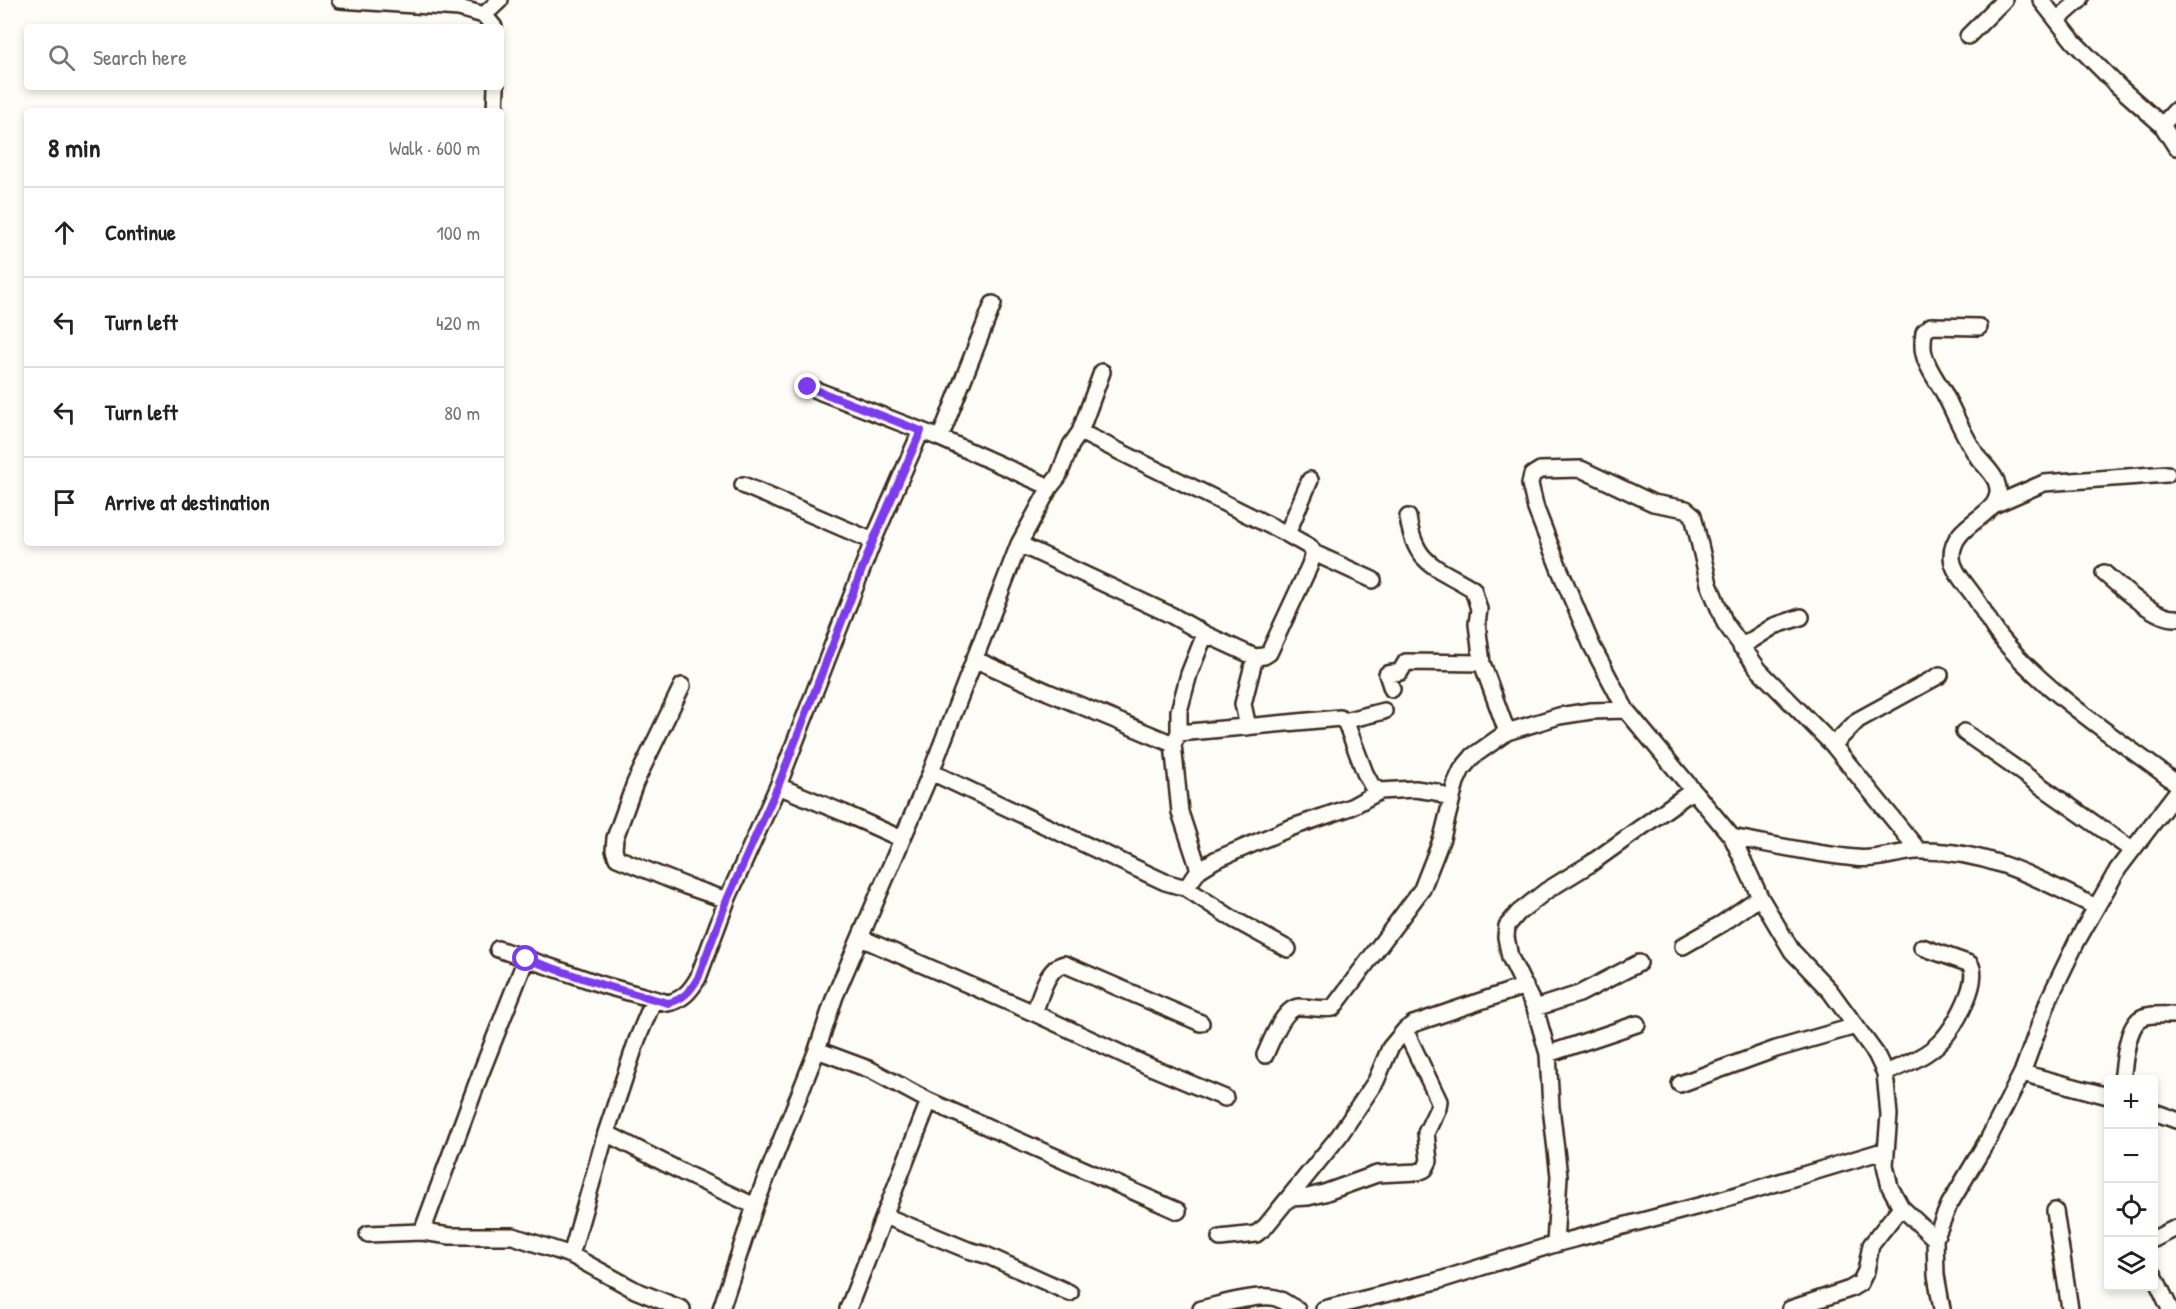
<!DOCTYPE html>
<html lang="en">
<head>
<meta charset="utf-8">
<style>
  body { margin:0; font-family:"Patrick Hand",sans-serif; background:#f2f2f2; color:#222 }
  .controls { position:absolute; right:18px; bottom:18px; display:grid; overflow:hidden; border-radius:6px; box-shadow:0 3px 9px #0003 }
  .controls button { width:54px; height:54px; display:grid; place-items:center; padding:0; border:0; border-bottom:2px solid #e0e0e0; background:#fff; color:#222; font:30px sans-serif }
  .stop { position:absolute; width:18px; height:18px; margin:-14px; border:4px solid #7c3aed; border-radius:50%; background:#fff }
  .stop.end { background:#7c3aed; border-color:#fff; box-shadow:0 2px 6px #0008 }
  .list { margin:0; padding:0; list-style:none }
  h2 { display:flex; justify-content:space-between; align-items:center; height:78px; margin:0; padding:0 24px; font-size:26px }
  h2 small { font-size:20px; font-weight:400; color:#767676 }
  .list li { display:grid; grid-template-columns:39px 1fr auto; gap:18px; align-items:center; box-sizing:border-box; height:90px; padding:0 24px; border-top:2px solid #e0e0e0 }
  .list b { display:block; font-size:22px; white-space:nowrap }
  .list em { font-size:20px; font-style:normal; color:#767676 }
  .icon { flex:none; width:33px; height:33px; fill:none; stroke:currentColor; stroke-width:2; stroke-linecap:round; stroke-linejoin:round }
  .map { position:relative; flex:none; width:2176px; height:1309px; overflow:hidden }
  .search { position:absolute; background:#fff; box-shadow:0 3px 9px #0003; left:24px; top:24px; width:480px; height:66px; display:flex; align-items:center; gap:15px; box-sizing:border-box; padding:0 21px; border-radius:6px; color:#767676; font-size:22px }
  .panel { position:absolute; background:#fff; box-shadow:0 3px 9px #0003; left:24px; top:108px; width:480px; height:438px; border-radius:6px }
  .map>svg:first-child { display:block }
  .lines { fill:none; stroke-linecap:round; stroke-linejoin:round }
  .minor-casing { stroke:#3b2a1e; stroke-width:20 }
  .minor { stroke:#fdfcf7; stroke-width:15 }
  .route { stroke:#7c3aed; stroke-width:8 }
</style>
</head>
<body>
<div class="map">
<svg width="2176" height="1309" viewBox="0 0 2176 1309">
  <rect width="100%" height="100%" fill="#fdfcf7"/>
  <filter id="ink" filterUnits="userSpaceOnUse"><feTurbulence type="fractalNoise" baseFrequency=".0167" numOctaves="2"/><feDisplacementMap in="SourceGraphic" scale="12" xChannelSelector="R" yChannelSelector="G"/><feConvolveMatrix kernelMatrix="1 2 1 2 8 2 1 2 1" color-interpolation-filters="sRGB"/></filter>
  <g filter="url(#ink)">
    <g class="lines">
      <defs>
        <path id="minor" d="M340,0l119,8 25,7 10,12
          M2041,0l33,42 44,44 44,39 14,22
          M484,15l16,-15
          M2057,20l23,-20
          M1968,36l36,-36
          M495,111l1,-24
          M2162,125l14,-15
          M1979,327l-48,-1 -7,6c-1,7 -2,15 0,22 3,15 14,27 21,41 11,21 20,44 34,64 6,7 13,13 17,22 14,35 -44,38 -44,75 0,16 16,30 24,43 8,12 15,27 25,39 46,56 117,101 175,145
          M808,387l132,51 110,49
          M1080,432l22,-60
          M940,438l53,-134
          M743,485l130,56
          M1996,504l48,-21 123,-9
          M1408,517c7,49 28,49 65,72l6,20 -2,15 5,39 25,69
          M1287,534l23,-54
          M1019,544l152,71 34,19
          M1314,553l59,27
          M2104,573c15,13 52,47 72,45
          M1741,647l33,-21 27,-9
          M974,659l74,33 125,52
          M682,686l-47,97 -20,55 -1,12 3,8 69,28 41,14
          M1392,689l-5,-15 13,-2 6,-10 76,1
          M1344,721l40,-10
          M1248,727l-5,-23 12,-47
          M1964,732l168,118
          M1179,733l161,-15 6,5 19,50 7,13 8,5 35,-2 21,3 15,8
          M1833,745l25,-25 82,-45
          M931,772l234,110 21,6 13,-18 16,-10 75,-32 61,-21 29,-16
          M778,786l66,27 58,26
          M1732,837c41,8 82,17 123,21 20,3 43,-6 63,-7 67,-2 120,27 178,56
          M1919,851l-86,-106 -74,-75 -34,-47 -16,-39 -16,-69 -7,-6 -33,-6 -72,-34 -41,1 -8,5 -2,9 6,25 23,59 33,78 34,64 106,127 28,60 32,54 38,40 46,63 9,19 4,42 -4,50 5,22 11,20 34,32
          M1186,888l47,31 55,30
          M861,938l173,75 112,52 79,33
          M1683,946l40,-23 37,-26
          M498,949l105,36 65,18c15,-3 23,-13 30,-25l29,-78 51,-114 95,-245 48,-110
          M654,999l-17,41 -31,93 80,41 69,32
          M1535,1008l44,-14 60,-31
          M1034,1013c6,-15 12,-45 30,-49l137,59
          M817,1050l54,20 58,31 249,110
          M1548,1054l89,-30
          M1265,1055c6,-13 19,-49 35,-48 12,0 21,3 33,1l89,-119 20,-51 14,-56 6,-13 11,-13 34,-24 52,-16 32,-5 35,-1
          M1885,1073c19,-8 43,-17 57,-33 13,-14 39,-59 28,-76l-48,-17
          M2022,1073l86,23
          M2122,1080c3,-18 4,-61 25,-64 9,-2 20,-1 29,-1
          M1680,1084l96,-35 80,-23
          M2154,1112l22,8
          M1290,1198l18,-1 16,-4 53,-19 41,-2 7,-3 4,-8 -3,-28 12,-25 1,-7 -34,-71
          M2055,1211l15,98
          M885,1216l83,34 18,5 84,38
          M422,1232l58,-157 46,-116
          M368,1234l54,-2 28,4h63l58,19 64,35 47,19
          M1220,1238l36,-4 9,-7 74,-91 37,-55 14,-33 15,-18 8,-6 112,-38
          M2154,1239l22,-11
          M1555,1244l4,-68 -8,-69 -3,-53 -13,-46 -25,-51 -4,-20 1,-11 11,-13 28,-22 44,-27 102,-73
          M571,1255l35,-122
          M2154,1275l16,34
          M721,1309l34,-103 62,-156 18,-54 96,-224 88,-228 31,-57 8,-10 13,-32 9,-13 207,102 23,13 4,6 -5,14 -40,86 -5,3 -9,1 -50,-23 -16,40 -10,37v22l-6,11 7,68 19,58
          M848,1309l81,-208
          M1201,1309c17,-4 59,-16 75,-11 7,2 13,8 21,11
          M1324,1309l113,-28 118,-37 155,-41 176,-53
          M1790,1309l60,-20 10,-6 6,-12 5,-26 30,-38
          M1942,1309l-6,-34 -1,-36 14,-34 40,-67 33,-65 27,-74 28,-58 41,-72 58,-76"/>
      </defs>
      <use href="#minor" class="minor-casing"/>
      <use href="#minor" class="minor"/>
    </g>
  </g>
  <g class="lines" filter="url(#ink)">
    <path class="route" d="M526,959l77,26 65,18c15,-3 23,-13 30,-25l29,-78 51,-114 95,-245 48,-110 -113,-44"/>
  </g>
</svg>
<div class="controls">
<button>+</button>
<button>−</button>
<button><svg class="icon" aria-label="locate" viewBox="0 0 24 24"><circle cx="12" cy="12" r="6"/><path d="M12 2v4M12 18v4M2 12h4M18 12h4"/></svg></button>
<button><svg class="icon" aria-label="layers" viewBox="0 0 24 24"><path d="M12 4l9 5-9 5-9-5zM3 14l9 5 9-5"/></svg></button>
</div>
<div class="stop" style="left:526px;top:959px"></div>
<div class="stop end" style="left:808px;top:387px"></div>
<div class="search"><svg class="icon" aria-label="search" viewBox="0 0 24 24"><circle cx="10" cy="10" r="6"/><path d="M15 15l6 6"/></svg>Search here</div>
<section class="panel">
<h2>8 min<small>Walk · 600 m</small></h2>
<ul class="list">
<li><svg class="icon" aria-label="ahead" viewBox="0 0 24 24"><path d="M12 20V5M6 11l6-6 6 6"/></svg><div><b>Continue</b></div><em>100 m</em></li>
<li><svg class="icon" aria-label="left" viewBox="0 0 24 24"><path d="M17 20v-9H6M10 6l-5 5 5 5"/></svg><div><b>Turn left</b></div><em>420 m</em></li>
<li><svg class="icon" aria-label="left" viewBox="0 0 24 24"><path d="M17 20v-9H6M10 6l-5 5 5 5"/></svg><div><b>Turn left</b></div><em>80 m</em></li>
<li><svg class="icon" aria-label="arrive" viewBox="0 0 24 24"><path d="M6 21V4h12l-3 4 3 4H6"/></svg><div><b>Arrive at destination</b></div></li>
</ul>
</section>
</div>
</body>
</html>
